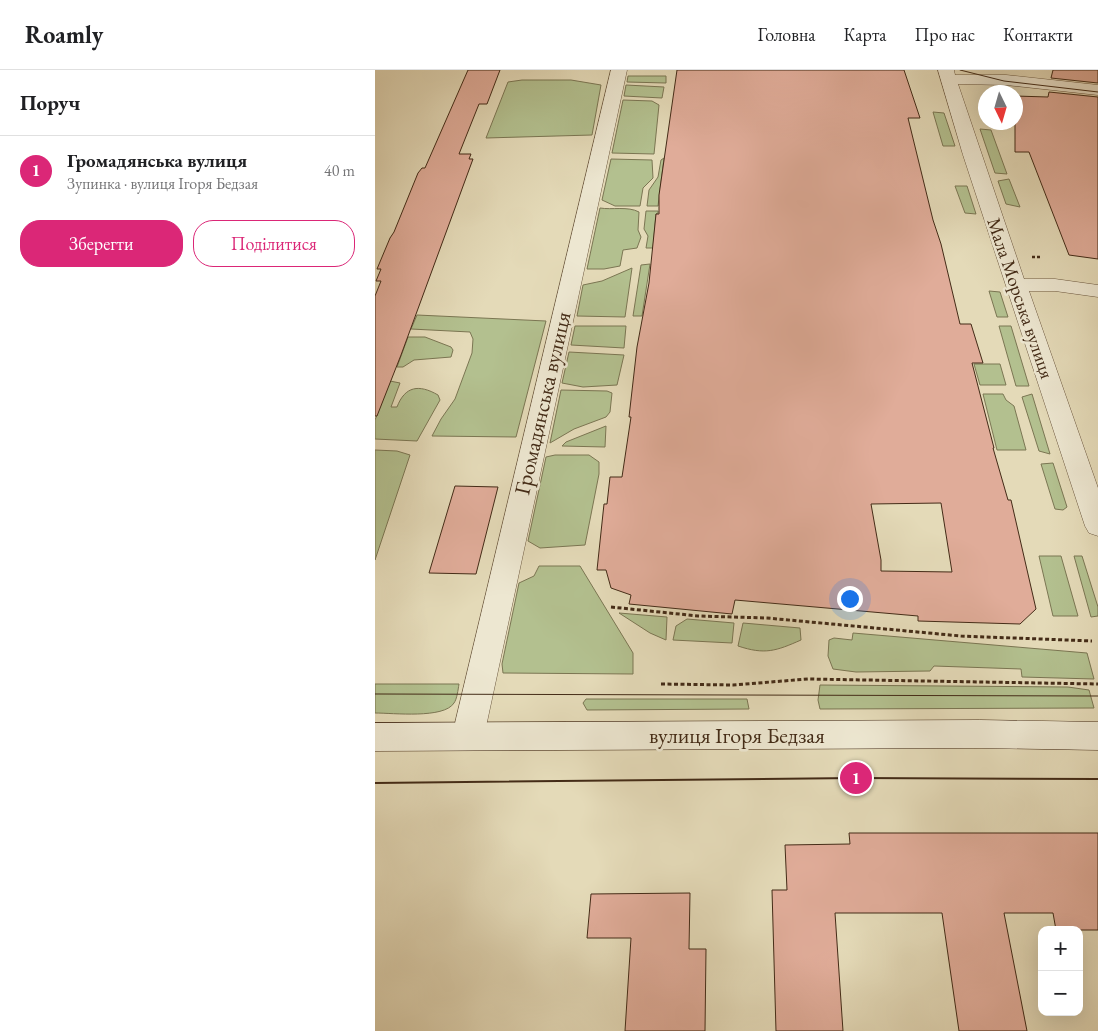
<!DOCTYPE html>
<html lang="uk">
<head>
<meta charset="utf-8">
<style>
  body { margin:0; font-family:"EB Garamond",serif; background:#f6f6f6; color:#202124 }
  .controls { position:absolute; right:15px; bottom:15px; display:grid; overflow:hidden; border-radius:10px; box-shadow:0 5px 20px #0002 }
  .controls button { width:45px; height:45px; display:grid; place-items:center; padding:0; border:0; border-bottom:1px solid #e0e0e0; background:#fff; color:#202124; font:25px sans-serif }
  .compass { position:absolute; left:603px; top:15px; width:45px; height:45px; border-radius:50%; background:#fff; box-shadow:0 5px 20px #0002; rotate:175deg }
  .you { position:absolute; left:474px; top:528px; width:18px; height:18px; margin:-12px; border:4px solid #fff; border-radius:50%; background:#1a73e8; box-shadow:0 0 0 8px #1a73e833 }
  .badge { display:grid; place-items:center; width:32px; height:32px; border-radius:50%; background:#db2777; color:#fff; font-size:16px; font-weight:700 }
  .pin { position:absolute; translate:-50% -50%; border:2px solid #fff; box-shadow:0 1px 5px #0006 }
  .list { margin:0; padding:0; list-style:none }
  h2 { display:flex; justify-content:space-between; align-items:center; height:65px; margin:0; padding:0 20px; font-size:21px }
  h2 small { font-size:16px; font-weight:400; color:#757577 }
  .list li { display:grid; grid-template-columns:32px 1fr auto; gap:15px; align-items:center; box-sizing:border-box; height:70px; padding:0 20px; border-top:1px solid #e0e0e0 }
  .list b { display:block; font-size:19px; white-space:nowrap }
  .list p { margin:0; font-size:16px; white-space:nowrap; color:#757577 }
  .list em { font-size:16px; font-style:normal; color:#757577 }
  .actions { display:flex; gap:10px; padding:15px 20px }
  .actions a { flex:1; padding:11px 0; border:1px solid #db2777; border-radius:20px; text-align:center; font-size:18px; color:#db2777 }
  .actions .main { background:#db2777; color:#fff }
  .map { position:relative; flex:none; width:723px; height:961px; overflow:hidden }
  header { display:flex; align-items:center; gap:30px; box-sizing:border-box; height:70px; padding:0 25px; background:#fff; border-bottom:1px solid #e0e0e0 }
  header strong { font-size:24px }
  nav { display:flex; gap:28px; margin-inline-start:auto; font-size:18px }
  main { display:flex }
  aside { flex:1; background:#fff }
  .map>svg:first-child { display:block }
  .green { fill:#b3c08f; stroke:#7b7653 }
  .building { fill:#e0ac99; stroke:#432b17; fill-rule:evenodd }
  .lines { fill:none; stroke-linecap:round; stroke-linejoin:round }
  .street-casing { stroke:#6b573f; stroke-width:1 }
  .secondary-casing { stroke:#432b17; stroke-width:1 }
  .path-far1 { stroke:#432b17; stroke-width:2.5; stroke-dasharray:3 2; stroke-linecap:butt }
  .path { stroke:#432b17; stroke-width:3; stroke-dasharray:4 2.5; stroke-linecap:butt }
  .street { fill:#ede7d1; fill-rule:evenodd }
  .secondary { fill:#ede7d1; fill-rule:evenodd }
  .tram-far1 { stroke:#432b17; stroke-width:1 }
  .tram { stroke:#432b17; stroke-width:2 }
  .labels { text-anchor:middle; stroke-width:5; stroke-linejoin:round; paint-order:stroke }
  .far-street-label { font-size:19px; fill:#432b17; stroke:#ede7d1 }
  .street-label { font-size:22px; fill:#432b17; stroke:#ede7d1 }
</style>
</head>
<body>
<header>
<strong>Roamly</strong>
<nav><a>Головна</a><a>Карта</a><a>Про нас</a><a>Контакти</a></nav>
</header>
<main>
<aside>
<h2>Поруч<small></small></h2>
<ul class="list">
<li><span class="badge">1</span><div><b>Громадянська вулиця</b><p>Зупинка · вулиця Ігоря Бедзая</p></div><em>40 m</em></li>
</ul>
<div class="actions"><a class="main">Зберегти</a><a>Поділитися</a></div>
</aside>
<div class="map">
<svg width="723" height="961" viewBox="0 0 723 961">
  <rect width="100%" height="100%" fill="#e4dab8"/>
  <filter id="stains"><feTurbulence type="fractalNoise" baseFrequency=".004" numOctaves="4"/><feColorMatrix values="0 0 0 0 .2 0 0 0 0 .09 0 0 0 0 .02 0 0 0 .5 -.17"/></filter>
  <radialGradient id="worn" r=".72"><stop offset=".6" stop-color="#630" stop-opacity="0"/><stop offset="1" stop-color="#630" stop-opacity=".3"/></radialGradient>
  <path class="green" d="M253,6h38v7l-39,-1z
    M147,10h49l30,5 -9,50 -106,3 22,-56z
    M251,15l38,2 -2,11 -38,-2z
    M248,30l29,1 7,4 -5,49 -42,-1z
    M558,42l11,1 11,33h-12z
    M605,59l11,1 16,44 -12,-1z
    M289,88l-6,48h-11l2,-16 9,-13 3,-17z
    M236,89l41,1 1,18 -10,10 -3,18h-25l-13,-6z
    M634,109l11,28 -14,-3 -8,-23z
    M580,116h12l9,28 -11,-1z
    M225,138c12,2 28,-2 39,4l-1,18 3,7 -4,11 -14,2 -3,16 -16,3h-17z
    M271,141h12v2l-2,1 -3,34h-7l2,-12 -4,-7z
    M275,194l-8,52h-9l8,-51z
    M257,198l-7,49 -48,-1 6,-31 19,-4z
    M614,221l11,1 8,25h-11z
    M42,245l129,6 -30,116 -84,-1 9,-17 14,-20 17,-46 1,-14 -3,-7 -59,-3z
    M200,256h51l-2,22 -53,-3z
    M624,256h12l18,60h-13z
    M33,267h17l26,10 2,3 -2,7 -37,3 -11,7h-6z
    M194,282l55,3 -7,30 -34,2 -21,-4z
    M599,294h26l6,21h-26z
    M15,311l10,2 -9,24h6c8,-21 22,-23 41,-12l2,5 -23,41 -42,-2v-19z
    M186,320l46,1 5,2 -2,19 -4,5 -32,12 -24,14z
    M608,324h20l3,6 8,6 12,44h-29z
    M657,324l18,60 -11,-3 -17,-54z
    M231,356l-1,21 -43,-1 4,-4z
    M0,380l22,1 13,4 -35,105z
    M180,385h34l10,7v12l-14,71 -45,3 -12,-7 18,-84z
    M678,393l14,44 -4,3 -8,-1 -14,-45z
    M664,486h22l17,60h-25z
    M699,486h8l16,51v9l-7,1z
    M164,496h41l53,87v21l-130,-1 -1,-9 17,-81 15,-7z
    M244,543l48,4 -1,23 -16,-7z
    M312,549l47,4 -2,20 -59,-3 3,-14z
    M368,553l57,5 1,12c-25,11 -36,15 -63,6z
    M478,563l234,20 7,26 -72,-2 -1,-8 -87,-3 -4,5 -74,1 -23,-3 -5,-13 1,-16 5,-2 18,2z
    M0,614h84c-1,6 -2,15 -5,19 -10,16 -61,10 -79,10z
    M445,615l248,2 21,3 5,18 -274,1 -2,-9z
    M211,629h161l2,10 -162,1 -4,-7z"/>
  <path class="building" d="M93,0h32l-13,34h-8l-20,50h12l-2,5h4l-72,196 -24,61h-2v-120l6,-15h-5l5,-12h-4l13,-31 4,-6 24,-59 4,-5h3z
    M302,0h227l16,48h-12l25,102 8,24 19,80h11l12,39h-11l22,85h-1l15,52h3l25,109 -16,15 -102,-3v-5l-183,-16 -3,14 -103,-10 2,-9 -20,-7 -5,-18h-9l7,-66h3l3,-27h12l9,-60h-2l8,-70 12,-64 7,-69h3v-19zM566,433l11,69 -71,-1v-11l-10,-56z
    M678,0h45v13l-47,-5z
    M674,22l49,5v162l-29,-4 -40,-103h-14v-56l33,1z
    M80,416l43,1 -22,87 -47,-1z
    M474,763h249v97h-42l-3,-17h-49l23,118h-68l-17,-118h-107l8,118h-67l-4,-141h15l-2,-45 65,-1z
    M315,823l-1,56h17l-1,82h-80l6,-93h-44l4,-44z"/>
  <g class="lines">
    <defs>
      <path id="street" d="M236,0h16l-143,666 -5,10 -11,4 -11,-4 -5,-10z
        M563,0h16l1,5h51l92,10v10l-92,-10 -48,-1 66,195h31l43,6v12l-43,-6h-26l69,197v48l-9,-3 -4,-7 -122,-371z"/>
      <path id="secondary" d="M605,650l118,2v28l-118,-2 -605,3v-28z"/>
    </defs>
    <use href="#street" class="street-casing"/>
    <use href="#secondary" class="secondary-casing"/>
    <path class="path-far1" d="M657,187h9"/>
    <path class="path" d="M236,537l87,9 69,2 194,18 131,5
      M286,614l72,1 75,-6 290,5"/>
    <use href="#street" class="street"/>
    <use href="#secondary" class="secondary"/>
    <path class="tram-far1" d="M585,0l44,11 94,11
      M0,624l723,2"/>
    <path class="tram" d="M0,713l481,-5 242,1"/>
  </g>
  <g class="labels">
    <g class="far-street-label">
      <text transform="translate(646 228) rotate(71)" y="7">Мала Морська вулиця</text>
    </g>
    <g class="street-label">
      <text transform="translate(167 333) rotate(-77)" y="8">Громадянська вулиця</text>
      <text x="362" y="673">вулиця Ігоря Бедзая</text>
    </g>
  </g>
  <rect width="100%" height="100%" filter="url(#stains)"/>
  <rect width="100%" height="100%" fill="url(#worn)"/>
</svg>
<div class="controls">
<button>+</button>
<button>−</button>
</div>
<svg class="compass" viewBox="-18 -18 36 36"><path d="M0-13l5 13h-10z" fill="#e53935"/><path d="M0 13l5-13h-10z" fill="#757577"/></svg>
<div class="you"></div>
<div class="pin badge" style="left:481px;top:708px">1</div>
</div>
</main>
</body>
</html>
